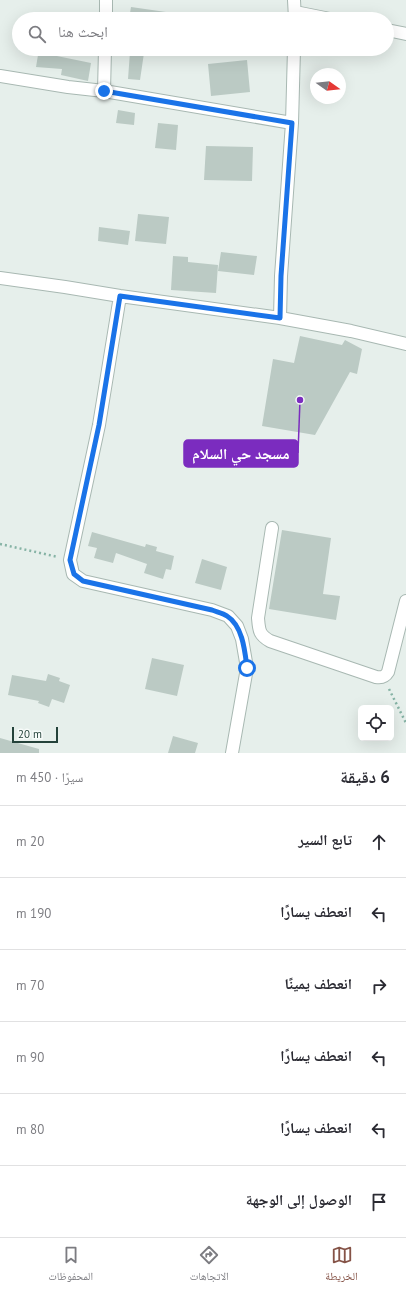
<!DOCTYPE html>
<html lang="ar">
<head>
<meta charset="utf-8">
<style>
  body { margin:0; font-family:"PT Sans","Noto Naskh Arabic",sans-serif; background:#f7f7f7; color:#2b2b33; direction:rtl }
  .controls { position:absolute; right:12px; bottom:12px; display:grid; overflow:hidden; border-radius:6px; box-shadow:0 4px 16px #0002 }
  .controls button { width:36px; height:36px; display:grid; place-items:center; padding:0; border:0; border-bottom:1px solid #e1e1e2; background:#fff; color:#2b2b33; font:20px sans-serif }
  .compass { position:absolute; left:310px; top:68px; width:36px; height:36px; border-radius:50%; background:#fff; box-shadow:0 4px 16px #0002; rotate:105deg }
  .scale { position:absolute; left:12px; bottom:10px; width:46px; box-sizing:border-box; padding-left:4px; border:2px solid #24423a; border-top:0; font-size:11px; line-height:14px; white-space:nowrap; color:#24423a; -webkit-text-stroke:3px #f7fbf9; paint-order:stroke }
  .stop { position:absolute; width:12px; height:12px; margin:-9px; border:3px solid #1a73e8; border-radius:50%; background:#fff }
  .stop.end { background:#1a73e8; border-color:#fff; box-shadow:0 1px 4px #0008 }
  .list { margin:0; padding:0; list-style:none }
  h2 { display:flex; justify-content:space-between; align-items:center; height:52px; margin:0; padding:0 16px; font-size:17px }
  h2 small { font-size:13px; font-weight:400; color:#7c7c81 }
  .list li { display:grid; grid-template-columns:26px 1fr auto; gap:12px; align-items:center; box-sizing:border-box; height:72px; padding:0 16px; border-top:1px solid #e1e1e2 }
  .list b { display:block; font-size:15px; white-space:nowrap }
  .list em { font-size:13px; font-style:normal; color:#7c7c81 }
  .icon { flex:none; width:22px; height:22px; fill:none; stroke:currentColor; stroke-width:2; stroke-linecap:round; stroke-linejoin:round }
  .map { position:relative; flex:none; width:406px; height:753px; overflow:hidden; direction:ltr }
  .search { position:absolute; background:#fff; box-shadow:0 4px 16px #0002; left:12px; right:12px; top:12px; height:44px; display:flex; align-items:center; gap:10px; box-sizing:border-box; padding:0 14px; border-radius:22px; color:#7c7c81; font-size:15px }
  .sheet { height:484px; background:#fff }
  nav { display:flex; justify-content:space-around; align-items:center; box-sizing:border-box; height:56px; border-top:1px solid #e1e1e2; background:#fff; font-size:11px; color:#7c7c81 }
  nav a { display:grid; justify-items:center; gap:2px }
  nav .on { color:#855347 }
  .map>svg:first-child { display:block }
  .building { fill:#bbcac4 }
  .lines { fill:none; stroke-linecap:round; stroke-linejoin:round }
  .street-casing { stroke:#a8b8b2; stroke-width:14 }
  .path { stroke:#86b3a5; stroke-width:2.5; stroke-dasharray:2 3; stroke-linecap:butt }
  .street { stroke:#fff; stroke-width:12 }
  .route { stroke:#1a73e8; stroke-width:5 }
  .leader { fill:none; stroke:#7b2cbf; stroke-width:1.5 }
  .callout-dot { fill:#7b2cbf; stroke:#f7fbf9; stroke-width:1.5 }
  .callout { fill:#7b2cbf; stroke:#7b2cbf; stroke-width:1.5 }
  .callout-label { font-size:15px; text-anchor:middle; font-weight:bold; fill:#fff }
</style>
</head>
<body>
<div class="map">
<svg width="406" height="753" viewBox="0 0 406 753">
  <rect width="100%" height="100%" fill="#e6efeb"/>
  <path class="building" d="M131,7l35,5 -1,7h-36z
    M39,49h13v6l39,8 -3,18 -27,-6 1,-6 -26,-2z
    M130,52l14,1 -4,27 -12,-1z
    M247,60l3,32 -39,4 -3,-32z
    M118,110l17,3 -1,12 -18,-2z
    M158,123l20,2 -2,25 -21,-2z
    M206,146l47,1 -1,34 -48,-1z
    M138,214l31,3 -3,27 -31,-3z
    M99,227l31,4 -2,14 -30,-4z
    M221,252l36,4 -3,19 -36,-4z
    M173,256l15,1v5l30,3 -2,28 -45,-3z
    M300,336l42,9 3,-5 17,9 -5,25 -7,-2 -35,63 -53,-9 11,-67 21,4z
    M282,530l49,8 -8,56 17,2 -4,24 -67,-11z
    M92,532l53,15 1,-3 11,3 -1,4 18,5 -3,14 -5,-1 -3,10 -19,-6 3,-9 -31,-11 -3,10 -19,-5 3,-10 -9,-2z
    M202,559l25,8 -6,23 -26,-7z
    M152,658l32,7 -7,31 -32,-7z
    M48,674l12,4 -1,3 11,4 -6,18 -12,-4 -3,8 -11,-4 1,-2 -31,-6 4,-20 34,6z
    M173,736l25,7 -3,10h-27z
    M0,738l39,11v4h-39z"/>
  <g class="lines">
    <defs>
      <path id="street" d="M294,0l1,19
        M295,12l35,7
        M106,19v-19
        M387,30l19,4
        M0,76l68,11 36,4 188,32
        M104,91l1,-42
        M0,278l65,9 55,9 160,22 71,13 55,13
        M120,296l-21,129 -29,135 3,14 10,7 129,29 16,6 9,10 5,13 5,29 -15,85
        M280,318l1,-42 11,-153 2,-74
        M272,528l-14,90c1,12 1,17 12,23l106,36c6,1 9,0 12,-5l18,-71"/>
    </defs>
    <use href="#street" class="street-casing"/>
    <path class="path" d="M0,544l58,13
      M389,689l17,34"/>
    <use href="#street" class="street"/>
  </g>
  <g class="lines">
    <path class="route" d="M104,91l188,32 -11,153 -1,42 -160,-22 -21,129 -29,135 4,14 9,7 129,29c5,2 11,3 15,6 16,10 18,36 20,52"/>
  </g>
  <path class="leader" d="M300 400L298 453"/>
  <circle class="callout-dot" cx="300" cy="400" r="4"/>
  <rect class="callout" x="184" y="440" width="114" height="27" rx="4"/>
  <g class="callout-label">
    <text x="241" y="459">مسجد حي السلام</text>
  </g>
</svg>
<div class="controls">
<button><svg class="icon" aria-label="locate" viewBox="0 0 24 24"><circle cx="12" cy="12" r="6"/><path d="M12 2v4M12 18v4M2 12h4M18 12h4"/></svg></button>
</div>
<svg class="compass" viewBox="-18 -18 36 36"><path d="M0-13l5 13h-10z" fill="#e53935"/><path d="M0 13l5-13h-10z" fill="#7c7c81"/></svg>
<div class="scale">20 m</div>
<div class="stop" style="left:247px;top:668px"></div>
<div class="stop end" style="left:104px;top:91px"></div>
<div class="search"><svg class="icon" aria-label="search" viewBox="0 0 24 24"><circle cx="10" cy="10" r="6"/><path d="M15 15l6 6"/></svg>ابحث هنا</div>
</div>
<section class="sheet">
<h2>6 دقيقة<small>سيرًا · 450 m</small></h2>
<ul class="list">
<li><svg class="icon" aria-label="ahead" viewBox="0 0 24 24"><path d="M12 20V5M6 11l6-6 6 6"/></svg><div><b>تابع السير</b></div><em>20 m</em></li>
<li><svg class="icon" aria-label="left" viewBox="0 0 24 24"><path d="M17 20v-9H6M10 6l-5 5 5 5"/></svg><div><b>انعطف يسارًا</b></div><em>190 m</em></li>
<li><svg class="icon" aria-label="right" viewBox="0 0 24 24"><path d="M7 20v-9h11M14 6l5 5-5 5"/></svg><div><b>انعطف يمينًا</b></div><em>70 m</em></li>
<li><svg class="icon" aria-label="left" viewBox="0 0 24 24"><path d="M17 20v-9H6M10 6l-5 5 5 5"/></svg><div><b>انعطف يسارًا</b></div><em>90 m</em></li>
<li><svg class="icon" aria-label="left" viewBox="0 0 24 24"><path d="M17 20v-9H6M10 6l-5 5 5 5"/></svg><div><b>انعطف يسارًا</b></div><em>80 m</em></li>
<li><svg class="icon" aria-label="arrive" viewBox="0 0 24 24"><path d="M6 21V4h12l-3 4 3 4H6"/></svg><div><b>الوصول إلى الوجهة</b></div></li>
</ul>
</section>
<nav>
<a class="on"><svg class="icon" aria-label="map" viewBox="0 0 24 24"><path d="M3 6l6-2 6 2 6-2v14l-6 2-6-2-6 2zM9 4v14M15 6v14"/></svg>الخريطة</a>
<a><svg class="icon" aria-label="directions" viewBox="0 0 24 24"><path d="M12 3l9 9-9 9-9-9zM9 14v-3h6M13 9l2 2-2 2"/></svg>الاتجاهات</a>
<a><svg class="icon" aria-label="saved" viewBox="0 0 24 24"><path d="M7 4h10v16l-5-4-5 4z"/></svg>المحفوظات</a>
</nav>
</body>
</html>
